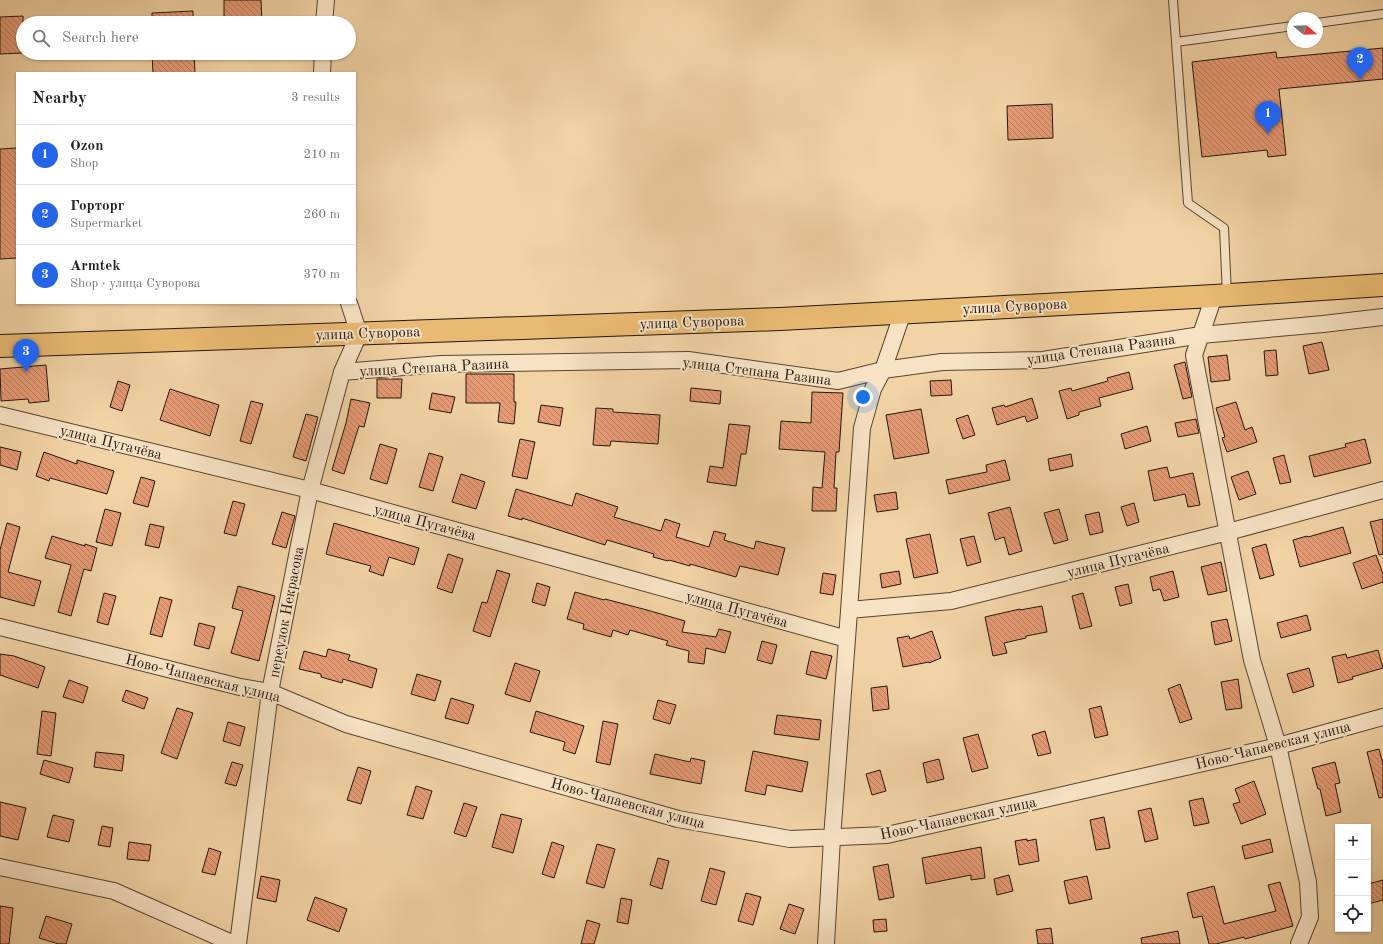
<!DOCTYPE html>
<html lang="en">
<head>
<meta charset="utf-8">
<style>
  body { margin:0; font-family:"Old Standard TT",serif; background:#f2f2f2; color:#222 }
  .controls { position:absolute; right:12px; bottom:12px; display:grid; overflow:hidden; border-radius:0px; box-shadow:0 1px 3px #0004 }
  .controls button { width:36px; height:36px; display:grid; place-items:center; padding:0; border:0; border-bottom:1px solid #e0e0e0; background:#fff; color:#222; font:20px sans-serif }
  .compass { position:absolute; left:1287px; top:12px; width:36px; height:36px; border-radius:50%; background:#fff; box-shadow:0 1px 3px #0004; rotate:109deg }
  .you { position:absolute; left:863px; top:397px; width:14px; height:14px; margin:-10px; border:3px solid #fff; border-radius:50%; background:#1a73e8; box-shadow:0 0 0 6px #1a73e833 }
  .badge { display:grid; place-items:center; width:26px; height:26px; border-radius:50%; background:#2563eb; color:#fff; font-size:13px; font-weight:700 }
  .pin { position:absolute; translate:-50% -33px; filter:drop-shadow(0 1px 2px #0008) }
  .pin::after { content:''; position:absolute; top:21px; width:14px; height:12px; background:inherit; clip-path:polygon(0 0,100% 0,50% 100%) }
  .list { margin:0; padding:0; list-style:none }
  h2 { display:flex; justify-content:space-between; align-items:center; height:52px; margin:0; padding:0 16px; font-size:17px }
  h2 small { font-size:13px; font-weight:400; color:#767676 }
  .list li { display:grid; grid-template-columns:26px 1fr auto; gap:12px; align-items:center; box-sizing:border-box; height:60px; padding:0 16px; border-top:1px solid #e0e0e0 }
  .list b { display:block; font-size:15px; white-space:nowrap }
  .list p { margin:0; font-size:13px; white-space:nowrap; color:#767676 }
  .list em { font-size:13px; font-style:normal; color:#767676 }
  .icon { flex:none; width:22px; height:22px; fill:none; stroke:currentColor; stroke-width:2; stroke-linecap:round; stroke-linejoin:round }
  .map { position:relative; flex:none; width:1383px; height:944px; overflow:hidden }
  .search { position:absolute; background:#fff; box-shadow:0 1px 3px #0004; left:16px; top:16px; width:340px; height:44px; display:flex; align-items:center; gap:10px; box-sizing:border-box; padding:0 14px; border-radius:22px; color:#767676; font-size:15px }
  .panel { position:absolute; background:#fff; box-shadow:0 1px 3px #0004; left:16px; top:72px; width:340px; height:232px; border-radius:0px }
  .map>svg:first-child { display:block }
  .building { fill:url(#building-back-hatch); stroke:#21150c }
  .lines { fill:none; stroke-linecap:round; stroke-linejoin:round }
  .lane-casing { stroke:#554432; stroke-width:10 }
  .street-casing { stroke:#554432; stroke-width:18 }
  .primary-casing { stroke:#21150c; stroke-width:24 }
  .lane { stroke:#f7e2c4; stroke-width:8 }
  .street { stroke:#f7e2c4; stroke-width:16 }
  .primary { stroke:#e9ba72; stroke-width:22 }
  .labels { text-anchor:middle; stroke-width:4; stroke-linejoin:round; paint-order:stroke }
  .street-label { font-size:15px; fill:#21150c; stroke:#f7e2c4 }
</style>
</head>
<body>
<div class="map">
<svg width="1383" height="944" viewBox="0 0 1383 944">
  <defs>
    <pattern id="building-back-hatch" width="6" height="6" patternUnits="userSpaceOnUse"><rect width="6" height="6" fill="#e79b75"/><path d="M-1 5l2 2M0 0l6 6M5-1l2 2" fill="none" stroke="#bb7d5e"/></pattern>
  </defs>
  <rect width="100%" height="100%" fill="#f2d3a5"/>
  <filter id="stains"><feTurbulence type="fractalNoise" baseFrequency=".005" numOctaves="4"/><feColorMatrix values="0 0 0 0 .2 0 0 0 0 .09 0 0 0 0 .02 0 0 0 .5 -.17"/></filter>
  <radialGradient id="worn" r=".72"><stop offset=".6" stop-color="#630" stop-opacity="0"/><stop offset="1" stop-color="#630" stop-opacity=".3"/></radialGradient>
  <path class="building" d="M224,0h37l1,23h-38z
    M193,11v12h-41v-10z
    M23,16v37l-23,1v-37z
    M1383,48v31l-104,10 7,66 -18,2 -1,-7 -65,7 -10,-95 84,-10 1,6z
    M152,53h42l1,20h-42z
    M1052,104l1,34 -45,2 -1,-34z
    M17,148v110l-17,1v-110z
    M1322,342l7,28 -20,4 -6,-28z
    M1276,350l2,25 -12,1 -2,-25z
    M1227,355l3,25 -19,2 -3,-25z
    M1185,362l7,35 -9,2 -9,-34z
    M46,365l3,36 -20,2 -1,-4 -27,2 -1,-32z
    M1129,372l4,17 -34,9 2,8 -22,6v3l-12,4 -8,-28 12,-3 1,3 36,-10 -1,-3z
    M466,374h48v28h2l-2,22 -16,-2 2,-19h-34z
    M377,379h25l-1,19h-24z
    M951,380l1,15 -21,1 -1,-15z
    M118,381l12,4 -8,26 -12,-4z
    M691,388l30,3 -1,13 -30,-3z
    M170,389l49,16 -9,31 -50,-16z
    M812,392l31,1 -4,59h-3l-2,36h3l-1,23h-24l1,-24 9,1 3,-36 -46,-3 2,-28 30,2z
    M432,393l23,4 -4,16 -22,-4z
    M1032,398l6,20 -11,4 -2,-6 -28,9 -5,-17 12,-3 1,2z
    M351,399l19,4 -6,24 -5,-1 -15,48 -12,-4 14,-47z
    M251,401l12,3 -12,40 -11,-3z
    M1236,402l9,28 7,-3 5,15 -30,10 -5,-14 3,-1 -9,-29z
    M541,405l22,3 -3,18 -22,-4z
    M596,408l17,1v3l47,3 -2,29 -47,-3 -1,5 -17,-1z
    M921,409l8,44 -35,6 -8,-44z
    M306,414l12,3 -12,44 -13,-4z
    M968,415l7,20 -12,4 -7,-20z
    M1196,419l3,14 -21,4 -3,-14z
    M729,424l21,2 -4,28h-5l-5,32 -29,-4 3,-16 13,2z
    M1147,426l4,15 -26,8 -4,-15z
    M520,439l15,3 -8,37 -15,-3z
    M1365,439l6,24 -57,14 -5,-21 37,-9 -1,-3z
    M380,444l17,5 -10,35 -17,-5z
    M0,447l21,5 -4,18 -17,-5z
    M44,452l33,12v-4l37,11 -7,23 -57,-16 -1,3 -13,-5z
    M429,453l14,4 -10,34 -14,-4z
    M1071,454l2,12 -23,5 -2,-12z
    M1284,455l7,27 -11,2 -7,-26z
    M1005,460l5,20 -61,14 -3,-14 41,-8 -1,-7z
    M1167,467l3,11 23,-5 7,32 -12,2 -3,-13 -31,7 -6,-30z
    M1248,471l8,23 -17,6 -8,-23z
    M461,474l24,8 -9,27 -24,-7z
    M141,477l14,4 -7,26 -15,-4z
    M516,489l56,17 4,-13 42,14 -4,10 47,14 4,-12 15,5 -4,13 33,10 5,-16 12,3 -2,6 30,9 2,-8 29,7 -7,27 -38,-9 -4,11 -46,-13v2l-21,-6 -1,1 -15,-4 1,-3 -47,-14 -2,5 -83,-27v2l-14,-4z
    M896,492l2,17 -21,3 -3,-17z
    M233,501l12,3 -9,32 -12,-3z
    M1134,503l5,19 -12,4 -6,-19z
    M1010,507l12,44 -13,4 -5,-18 -9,3 -7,-27z
    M105,509l16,4 -9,33 -16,-4z
    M1059,509l9,31 -14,4 -10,-31z
    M282,512l13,4 -9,32 -14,-4z
    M1099,512l4,20 -13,3 -5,-20z
    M1383,519v35l-4,1 -9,-33z
    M7,523l13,4 -12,45 33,9 -7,25 -34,-9v-47z
    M334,523l85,25 -5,17 -25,-8 -6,19 -14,-5 2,-5 -45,-12z
    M150,524l14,3 -5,21 -14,-3z
    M1343,527l8,26 -51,14 -7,-27 14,-4 1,1z
    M930,534l8,39 -24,5 -8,-39z
    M52,536l33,10v-2l12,4 -6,23 -7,-2 -13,47 -13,-4 13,-47 -26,-7z
    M974,536l7,26 -14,4 -7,-27z
    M1266,544l8,31 -14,4 -8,-31z
    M448,554l15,5 -11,34 -15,-5z
    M1376,555l7,19v8l-21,7 -9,-26z
    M1221,562l6,29 -19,4 -7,-28z
    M497,570l13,4 -20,63 -17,-6 9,-29 5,1z
    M899,571l2,13 -19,4 -2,-14z
    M1173,571l6,26 -15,4 -4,-12 -7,2 -3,-14z
    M823,573l13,2 -3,20 -13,-2z
    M537,583l13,4 -5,19 -13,-4z
    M1128,584l4,19 -12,3 -5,-19z
    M238,586l37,10 -16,65 -28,-8 12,-42 -11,-3z
    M575,592l29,8 1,-1 42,11 38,11 -3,11 34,5 3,-8 12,3 -6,21 -19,-5 -2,16 -16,-2 1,-11 -23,-6 2,-4 -38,-11 -2,5 -15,-5 -2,7 -28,-8 1,-5 -17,-5z
    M104,593l12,3 -8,29 -11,-3z
    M1083,593l9,33 -12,3 -8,-33z
    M160,597l12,3 -10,37 -12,-3z
    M1042,606l5,26 -21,4v2l-22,5 3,10 -14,3 -8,-39 35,-8v1z
    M1307,615l4,15 -30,8 -4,-15z
    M1227,619l5,22 -17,4 -4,-23z
    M199,623l16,4 -6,22 -15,-4z
    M932,631l9,27 -12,5v-1l-26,5 -6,-29 12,-2 1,3z
    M762,641l15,4 -5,19 -15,-4z
    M328,649l22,6 -2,5 29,9 -5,19 -29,-9 -1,4 -21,-6v-3l-22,-5 5,-18 22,6z
    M1378,650l5,18 -31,9 1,2 -15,4 -6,-26 14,-3 1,4z
    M811,651l21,5 -6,23 -20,-5z
    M0,654l14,2 31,11 -7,21 -38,-13z
    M515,663l25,8 -10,31 -25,-8z
    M1309,668l5,18 -21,7 -6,-19z
    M417,674l24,7 -6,20 -24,-7z
    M1238,679l4,29 -16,2 -5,-28z
    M69,680l19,7 -5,16 -20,-6z
    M1180,684l12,35 -12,4 -12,-34z
    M887,686l2,23 -16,2 -2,-23z
    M126,690l22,8 -4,11 -22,-8z
    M451,698l23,7 -6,19 -23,-6z
    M658,700l18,5 -6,19 -17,-5z
    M1101,706l7,29 -13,3 -6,-29z
    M177,708l16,5 -16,46 -16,-6z
    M42,711l14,2 -5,43 -14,-2z
    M536,711l48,15 -9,28 -12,-4 2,-8 -35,-10z
    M777,715l44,5 -2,20 -45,-6z
    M603,721l15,3 -8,41 -14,-3z
    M228,722l17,5 -5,19 -17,-5z
    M1045,731l6,22 -13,3 -6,-21z
    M978,734l10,34 -16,4 -9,-34z
    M1379,749l4,15v33l-4,1 -12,-46z
    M753,751l55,11 -6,30 -35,-7 -2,10 -20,-4z
    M96,752l28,3 -2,16 -28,-4z
    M655,754l35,8 1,-4 14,3 -4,23 -51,-10z
    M939,759l5,20 -17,4 -4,-20z
    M44,760l29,8 -4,15 -29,-9z
    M232,762l11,3 -7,21 -11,-3z
    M1335,762l5,21 -5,1 6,28 -15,4 -6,-27h-2l-6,-21z
    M358,767l13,4 -10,33 -14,-4z
    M880,770l6,21 -14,4 -6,-21z
    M1254,781l12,33 -25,10 -8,-20 7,-2 -5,-13z
    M416,786l16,5 -9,28 -16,-4z
    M1203,798l6,25 -15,3 -5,-25z
    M0,802l26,6 -8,32 -18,-4z
    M464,803l13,4 -11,30 -12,-4z
    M1151,808l7,31 -13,3 -7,-31z
    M501,814l21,5 -9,34 -21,-6z
    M53,815l21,5 -5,22 -22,-5z
    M1104,817l6,31 -14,2 -6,-30z
    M102,826l11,2 -3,19 -12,-2z
    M1027,839v2l9,-2 3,22 -20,4 -4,-24z
    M1270,839l3,13 -28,7 -3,-13z
    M129,842l22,3 -2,16 -22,-2z
    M552,842l12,4 -10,32 -12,-4z
    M597,844l18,5 -11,39 -18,-5z
    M981,847l4,31 -14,2v-5l-45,9 -4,-26z
    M209,848l12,4 -6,23 -13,-3z
    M658,858l11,3 -7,28 -12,-4z
    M888,864l6,33 -15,3 -6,-33z
    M710,868l15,4 -9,33 -15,-4z
    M1009,875l4,16 -16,4 -3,-16z
    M261,876l19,4 -4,22 -19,-4z
    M1087,876l5,23 -23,5 -5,-23z
    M1383,880v20l-15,4v-20z
    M1280,882l13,44 -48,13 -1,-2 -28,7h-7l-7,-28 -9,2 -6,-25 27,-7 10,38 52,-13 -8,-26z
    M746,893l15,4 -8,28 -15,-4z
    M315,897l32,12 -8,23 -32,-12z
    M621,898l11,2 -4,24 -11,-2z
    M789,904l15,5 -9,25 -15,-5z
    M0,906l13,2 -4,36h-9z
    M46,916l26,8 -6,20h-7l-20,-6z
    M886,919l1,12 -13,1 -1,-12z
    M587,920l13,4 -6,20h-13z
    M1051,928l2,16h-15l-2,-14z
    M1178,931l2,13h-38l-1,-6z"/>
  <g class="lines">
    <defs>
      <path id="lane" d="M1173,0l3,42 117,-16
        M1317,23l66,-9
        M1176,42l12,161 36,25 3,67"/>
      <path id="street" d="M324,23l2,-23
        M322,73l1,-20
        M1214,296l-20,59 58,305 26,86 30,136 2,35 -11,27
        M342,372l99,-8 247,-4 150,21 45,-11 59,-8 101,-2 158,-25 122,-11 60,-7
        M0,415l310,75 537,149
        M849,610l102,-9 277,-69 155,-42
        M0,627l240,60 30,5 76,32 332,95 112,20 97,-4 391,-89 105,-29
        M0,867l114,24 120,53
        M238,944l32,-252 40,-202 32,-118 17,-38 -10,-31
        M826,944l6,-106 15,-199 15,-211 11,-39 10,-19 20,-58"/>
      <path id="primary" d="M0,346l780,-27 434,-23 169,-11"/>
    </defs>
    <use href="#lane" class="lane-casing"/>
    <use href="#street" class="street-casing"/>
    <use href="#primary" class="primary-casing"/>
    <use href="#lane" class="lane"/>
    <use href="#street" class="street"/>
    <use href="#primary" class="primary"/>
  </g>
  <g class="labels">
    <g class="street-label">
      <text transform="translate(1015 306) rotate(-3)" y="5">улица Суворова</text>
      <text transform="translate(692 322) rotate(-2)" y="5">улица Суворова</text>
      <text transform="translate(368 333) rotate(-2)" y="5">улица Суворова</text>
      <text transform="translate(1101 349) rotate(-8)" y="5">улица Степана Разина</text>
      <text transform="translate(434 367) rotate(-3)" y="5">улица Степана Разина</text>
      <text transform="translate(757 371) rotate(7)" y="5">улица Степана Разина</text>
      <text transform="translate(111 442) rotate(14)" y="5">улица Пугачёва</text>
      <text transform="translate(425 522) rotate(15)" y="5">улица Пугачёва</text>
      <text transform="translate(1118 560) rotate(-14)" y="5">улица Пугачёва</text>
      <text transform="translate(737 609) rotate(15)" y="5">улица Пугачёва</text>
      <text transform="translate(286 612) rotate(-79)" y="5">переулок Некрасова</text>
      <text transform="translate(203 678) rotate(14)" y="5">Ново-Чапаевская улица</text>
      <text transform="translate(1273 745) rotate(-14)" y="5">Ново-Чапаевская улица</text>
      <text transform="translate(628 803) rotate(15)" y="5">Ново-Чапаевская улица</text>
      <text transform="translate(958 818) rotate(-12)" y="5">Ново-Чапаевская улица</text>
    </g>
  </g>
  <rect width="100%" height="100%" filter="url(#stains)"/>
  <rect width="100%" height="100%" fill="url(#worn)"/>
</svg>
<div class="controls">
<button>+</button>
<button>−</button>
<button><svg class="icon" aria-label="locate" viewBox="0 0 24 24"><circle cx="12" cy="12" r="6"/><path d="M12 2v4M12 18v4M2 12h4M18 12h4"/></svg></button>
</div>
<svg class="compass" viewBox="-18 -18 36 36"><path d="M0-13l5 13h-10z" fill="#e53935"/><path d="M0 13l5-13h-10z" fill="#767676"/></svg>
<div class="you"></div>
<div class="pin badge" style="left:1268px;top:134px">1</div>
<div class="pin badge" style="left:1360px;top:80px">2</div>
<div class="pin badge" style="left:26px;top:372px">3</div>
<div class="search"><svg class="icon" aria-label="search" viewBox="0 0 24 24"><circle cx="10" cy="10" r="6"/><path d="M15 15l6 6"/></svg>Search here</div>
<section class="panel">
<h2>Nearby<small>3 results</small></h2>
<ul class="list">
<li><span class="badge">1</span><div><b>Ozon</b><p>Shop</p></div><em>210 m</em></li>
<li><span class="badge">2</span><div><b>Горторг</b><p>Supermarket</p></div><em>260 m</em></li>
<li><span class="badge">3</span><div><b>Armtek</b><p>Shop · улица Суворова</p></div><em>370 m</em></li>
</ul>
</section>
</div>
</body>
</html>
